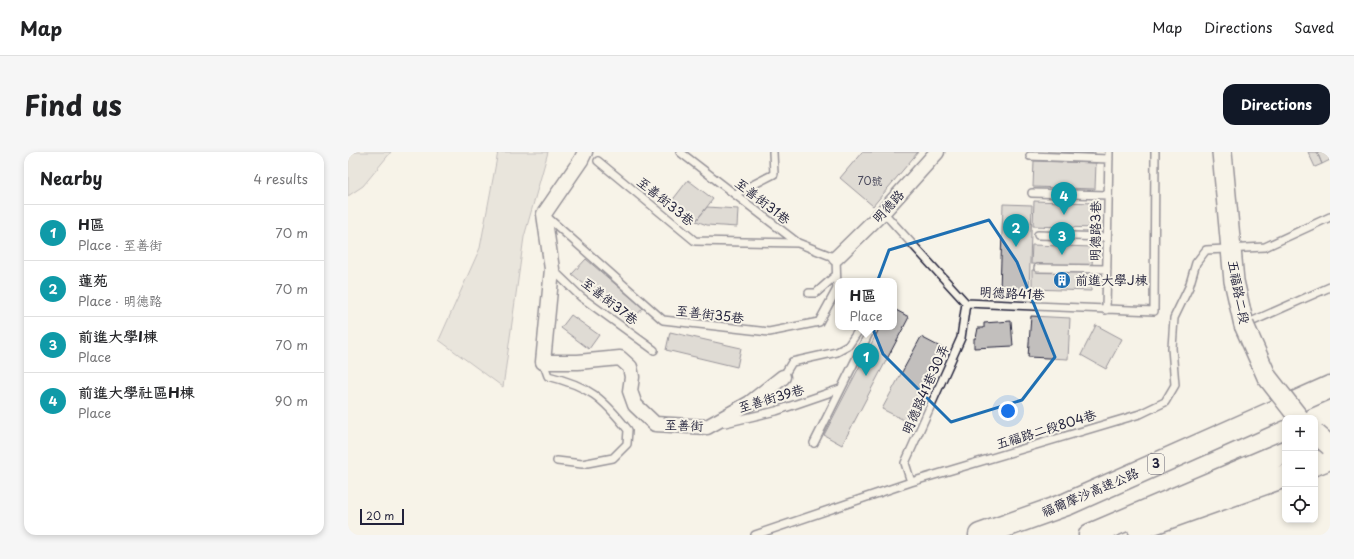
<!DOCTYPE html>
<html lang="en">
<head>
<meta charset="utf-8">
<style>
  body { margin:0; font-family:"Playpen Sans","LXGW WenKai TC",sans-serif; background:#f6f6f6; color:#202124 }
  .controls { position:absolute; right:12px; bottom:12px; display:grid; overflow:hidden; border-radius:8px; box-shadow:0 2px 6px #0003 }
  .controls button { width:36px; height:36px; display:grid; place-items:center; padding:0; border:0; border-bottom:1px solid #e0e0e0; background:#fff; color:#202124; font:20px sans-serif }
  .scale { position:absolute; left:12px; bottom:10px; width:44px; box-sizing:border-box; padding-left:4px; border:2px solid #22223b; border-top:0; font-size:11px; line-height:14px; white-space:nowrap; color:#22223b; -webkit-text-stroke:3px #f7f3e8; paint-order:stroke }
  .you { position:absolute; left:660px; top:259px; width:14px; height:14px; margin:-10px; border:3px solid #fff; border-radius:50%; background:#1a73e8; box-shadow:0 0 0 6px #1a73e833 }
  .badge { display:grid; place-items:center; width:26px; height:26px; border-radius:50%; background:#111827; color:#fff; font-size:13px; font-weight:700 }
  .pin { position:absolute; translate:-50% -33px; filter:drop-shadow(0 1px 2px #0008) }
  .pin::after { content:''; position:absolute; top:21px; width:14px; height:12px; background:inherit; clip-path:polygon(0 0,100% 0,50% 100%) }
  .popup { position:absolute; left:487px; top:126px; width:62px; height:52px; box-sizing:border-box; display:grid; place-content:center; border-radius:8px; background:#fff; filter:drop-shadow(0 1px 3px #0005); font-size:13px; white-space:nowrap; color:#757577 }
  .popup b { font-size:15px; color:#202124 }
  .popup::after { content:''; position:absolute; left:50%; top:100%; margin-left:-8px; border:8px solid transparent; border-top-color:#fff }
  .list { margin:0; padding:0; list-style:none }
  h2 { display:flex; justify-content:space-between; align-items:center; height:52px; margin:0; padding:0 16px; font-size:17px }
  h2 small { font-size:13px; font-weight:400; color:#757577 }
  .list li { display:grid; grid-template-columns:26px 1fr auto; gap:12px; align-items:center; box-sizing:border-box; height:56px; padding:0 16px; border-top:1px solid #e0e0e0 }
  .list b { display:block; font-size:15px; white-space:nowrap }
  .list p { margin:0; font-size:13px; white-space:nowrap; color:#757577 }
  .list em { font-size:13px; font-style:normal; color:#757577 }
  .icon { flex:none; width:22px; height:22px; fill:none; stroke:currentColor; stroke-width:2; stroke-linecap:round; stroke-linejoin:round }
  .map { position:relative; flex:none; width:982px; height:383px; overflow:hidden; border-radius:12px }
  header { display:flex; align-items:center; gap:24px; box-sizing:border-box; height:56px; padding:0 20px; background:#fff; border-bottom:1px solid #e0e0e0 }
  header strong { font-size:19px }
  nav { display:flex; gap:22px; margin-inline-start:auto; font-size:14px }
  .intro { display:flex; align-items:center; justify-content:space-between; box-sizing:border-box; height:96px; padding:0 24px }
  h1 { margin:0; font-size:28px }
  .button { padding:10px 18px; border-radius:12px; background:#111827; color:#fff; font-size:14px; font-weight:700 }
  main { display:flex; gap:24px; padding:0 24px }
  aside { flex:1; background:#fff; border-radius:12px; box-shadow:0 2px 6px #0003 }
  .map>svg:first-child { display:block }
  .green { fill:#d8d5cf; stroke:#7d7c85 }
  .building { fill:#c2bfbd; stroke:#22223b }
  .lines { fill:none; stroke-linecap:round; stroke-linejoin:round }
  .lane-casing { stroke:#22223b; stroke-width:10 }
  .street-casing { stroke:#22223b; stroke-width:17 }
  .secondary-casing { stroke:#22223b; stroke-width:22 }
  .highway-casing { stroke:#22223b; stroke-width:25 }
  .lane { stroke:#f7f3e8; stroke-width:7 }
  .street { stroke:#f7f3e8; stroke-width:14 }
  .secondary { stroke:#f7f3e8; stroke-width:19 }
  .highway { stroke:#f7f3e8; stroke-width:22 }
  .secondary-bridge-casing { stroke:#22223b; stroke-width:22; stroke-linecap:butt }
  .secondary-bridge { stroke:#f7f3e8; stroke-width:19 }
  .marked { fill:none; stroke:#1f6fb2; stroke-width:3; stroke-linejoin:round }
  .labels { text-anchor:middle; stroke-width:4; stroke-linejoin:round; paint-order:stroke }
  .number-label { font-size:11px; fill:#4a495c }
  .shield { fill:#f7f3e8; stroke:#62616f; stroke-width:1 }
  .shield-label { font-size:12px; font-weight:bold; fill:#22223b }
  .street-label { font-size:13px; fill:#22223b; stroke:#f7f3e8 }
  .poi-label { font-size:13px; fill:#22223b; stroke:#f7f3e8; text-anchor:start }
</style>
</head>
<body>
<header>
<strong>Map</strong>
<nav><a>Map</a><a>Directions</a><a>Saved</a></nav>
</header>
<div class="intro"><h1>Find us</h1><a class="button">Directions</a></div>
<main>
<aside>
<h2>Nearby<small>4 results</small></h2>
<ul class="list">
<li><span class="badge" style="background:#0f9aa8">1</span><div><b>H區</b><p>Place · 至善街</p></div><em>70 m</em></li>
<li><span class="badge" style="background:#0f9aa8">2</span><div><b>蓮苑</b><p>Place · 明德路</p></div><em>70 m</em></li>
<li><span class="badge" style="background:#0f9aa8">3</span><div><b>前進大學I棟</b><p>Place</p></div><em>70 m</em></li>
<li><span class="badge" style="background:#0f9aa8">4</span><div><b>前進大學社區H棟</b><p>Place</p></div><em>90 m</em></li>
</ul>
</aside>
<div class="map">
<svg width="982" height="383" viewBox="0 0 982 383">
  <rect width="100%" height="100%" fill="#f7f3e8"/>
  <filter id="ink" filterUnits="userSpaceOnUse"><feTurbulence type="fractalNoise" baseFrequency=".025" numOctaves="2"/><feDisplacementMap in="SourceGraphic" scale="8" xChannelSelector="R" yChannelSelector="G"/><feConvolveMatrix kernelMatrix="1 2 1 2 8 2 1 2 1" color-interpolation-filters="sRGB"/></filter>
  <g filter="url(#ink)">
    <path class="green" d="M0,0h43l-28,34 -15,10z
      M150,0h50l-24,85 -21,150 -64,-47 41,-92z"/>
    <path class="building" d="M514,0h56l-45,54 -33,-28z
      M699,0h48v2z
      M960,0h9l5,12 -7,3z
      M969,0h13v8l-8,4z
      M686,9l62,2 -1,26 -62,-2z
      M340,28l25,19 -17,22 -25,-19z
      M686,49l60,2v25l-61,-2z
      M655,52l29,1 -3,86 -29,-2z
      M359,55l31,2 -1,18 -30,-2 -11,-4z
      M684,93l61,2 -1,19 -61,-2z
      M238,107l57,49 -13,15 -58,-49z
      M684,118l60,2 -1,19 -59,-2z
      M546,157l15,8 -67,128 -18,-10 56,-108h14z
      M223,163l28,20 -10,14 -28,-21z
      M683,164l39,2 -2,41 -40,-2z
      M663,169l2,25 -39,2v-10h2l2,-10h6v-5z
      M748,173l26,14 -16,30 -25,-14z
      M322,180l71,16 -4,19 -71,-17z
      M573,185l23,12 -38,72 -24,-12z"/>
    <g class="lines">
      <defs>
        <path id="lane" d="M682,4l79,3
          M250,9l97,80 103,2
          M684,41l76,2
          M387,42l39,-20 -1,-22
          M535,60l83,91 188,8 1,-159
          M198,64l117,104 106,12 50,-10 18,-33 -1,-31 -38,-15 -118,-91
          M690,83l69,2
          M690,116l69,1
          M204,117l29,28 73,53
          M461,141h7l19,-17
          M758,158l3,-158
          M896,173l86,-38
          M195,210l5,14c41,10 55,22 80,54l-1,14 -14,14 -31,6 -25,-3
          M435,225l9,-15 45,-10 11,-6 13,-19
          M377,271l51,-12 64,-22
          M466,291l58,-116
          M563,330l-6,-19 56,-125 5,-35
          M407,383l156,-53 229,-68 25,-12 10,-17 -3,-37 2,-30 15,-31 7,-24 10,-13 59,-3 65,-30"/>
        <path id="street" d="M237,0l-4,8 -37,54 8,55 -9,93h35l42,-4 10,9 2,10 -2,14 5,14 20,19 52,3 43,-24 33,-26
          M488,106l47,-46 54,-60"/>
        <path id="secondary" d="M874,0l12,129 10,44"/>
        <path id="highway" d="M967,312l15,-6
          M791,376l146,-52
          M632,383l87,-31 263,-117
          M742,383l195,-83"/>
      </defs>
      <use href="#lane" class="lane-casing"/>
      <use href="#street" class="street-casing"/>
      <use href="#secondary" class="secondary-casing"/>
      <use href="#highway" class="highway-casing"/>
      <use href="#lane" class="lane"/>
      <use href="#street" class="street"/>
      <use href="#secondary" class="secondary"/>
      <use href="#highway" class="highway"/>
      <defs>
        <path id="secondary-bridge" d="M896,173l23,52 32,41
          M967,281l15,13"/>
      </defs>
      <use href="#secondary-bridge" class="secondary-bridge-casing"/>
      <use href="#secondary-bridge" class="secondary-bridge"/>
    </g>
  </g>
  <path d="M0 0H982V383H0ZM641,68l28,42 38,95 -33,43 -71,22 -68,-68 -17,-42 23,-62z" fill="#f7f3e8" fill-opacity=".55" fill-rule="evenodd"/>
  <path class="marked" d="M641,68l28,42 38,95 -33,43 -71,22 -68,-68 -17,-42 23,-62z"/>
  <defs>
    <symbol id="building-disc" viewBox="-11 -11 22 22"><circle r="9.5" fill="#1f6fb2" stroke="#f7f3e8"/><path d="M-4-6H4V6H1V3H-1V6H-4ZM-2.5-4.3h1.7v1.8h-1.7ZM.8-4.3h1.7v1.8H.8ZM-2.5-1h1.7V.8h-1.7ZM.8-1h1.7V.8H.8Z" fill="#fff"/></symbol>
  </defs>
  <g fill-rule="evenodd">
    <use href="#building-disc" x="704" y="118" width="20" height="20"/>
  </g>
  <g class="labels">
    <g class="number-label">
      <text x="522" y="33">70號</text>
    </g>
    <rect class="shield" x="800" y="302" width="16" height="20" rx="3"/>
    <g class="shield-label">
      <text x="808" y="316">3</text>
    </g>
    <g class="street-label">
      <text transform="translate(318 49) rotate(39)" y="5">至善街33巷</text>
      <text transform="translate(415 49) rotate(38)" y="5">至善街31巷</text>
      <text transform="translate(540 54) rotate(-47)" y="5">明德路</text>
      <text transform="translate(747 79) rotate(-89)" y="5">明德路3巷</text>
      <text transform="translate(891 140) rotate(79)" y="5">五福路二段</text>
      <text transform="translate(664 141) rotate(3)" y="5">明德路41巷</text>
      <text transform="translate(262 149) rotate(38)" y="5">至善街37巷</text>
      <text transform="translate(362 162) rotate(7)" y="5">至善街35巷</text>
      <text transform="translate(577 237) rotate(-66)" y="5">明德路41巷30弄</text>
      <text transform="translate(423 246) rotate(-16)" y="5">至善街39巷</text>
      <text transform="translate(336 273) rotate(2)" y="5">至善街</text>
      <text transform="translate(698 277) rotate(-17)" y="5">五福路二段804巷</text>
      <text transform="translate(742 340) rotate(-23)" y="5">福爾摩沙高速公路</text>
    </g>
    <g class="poi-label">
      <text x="727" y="133">前進大學J棟</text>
    </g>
  </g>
</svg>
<div class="controls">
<button>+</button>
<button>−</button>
<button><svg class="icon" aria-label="locate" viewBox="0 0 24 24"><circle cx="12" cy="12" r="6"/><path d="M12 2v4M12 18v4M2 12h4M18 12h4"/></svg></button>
</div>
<div class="scale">20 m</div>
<div class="you"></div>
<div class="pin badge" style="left:518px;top:224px;background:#0f9aa8">1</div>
<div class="popup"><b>H區</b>Place</div>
<div class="pin badge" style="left:668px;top:95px;background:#0f9aa8">2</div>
<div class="pin badge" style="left:714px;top:103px;background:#0f9aa8">3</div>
<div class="pin badge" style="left:716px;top:63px;background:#0f9aa8">4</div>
</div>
</main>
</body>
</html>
